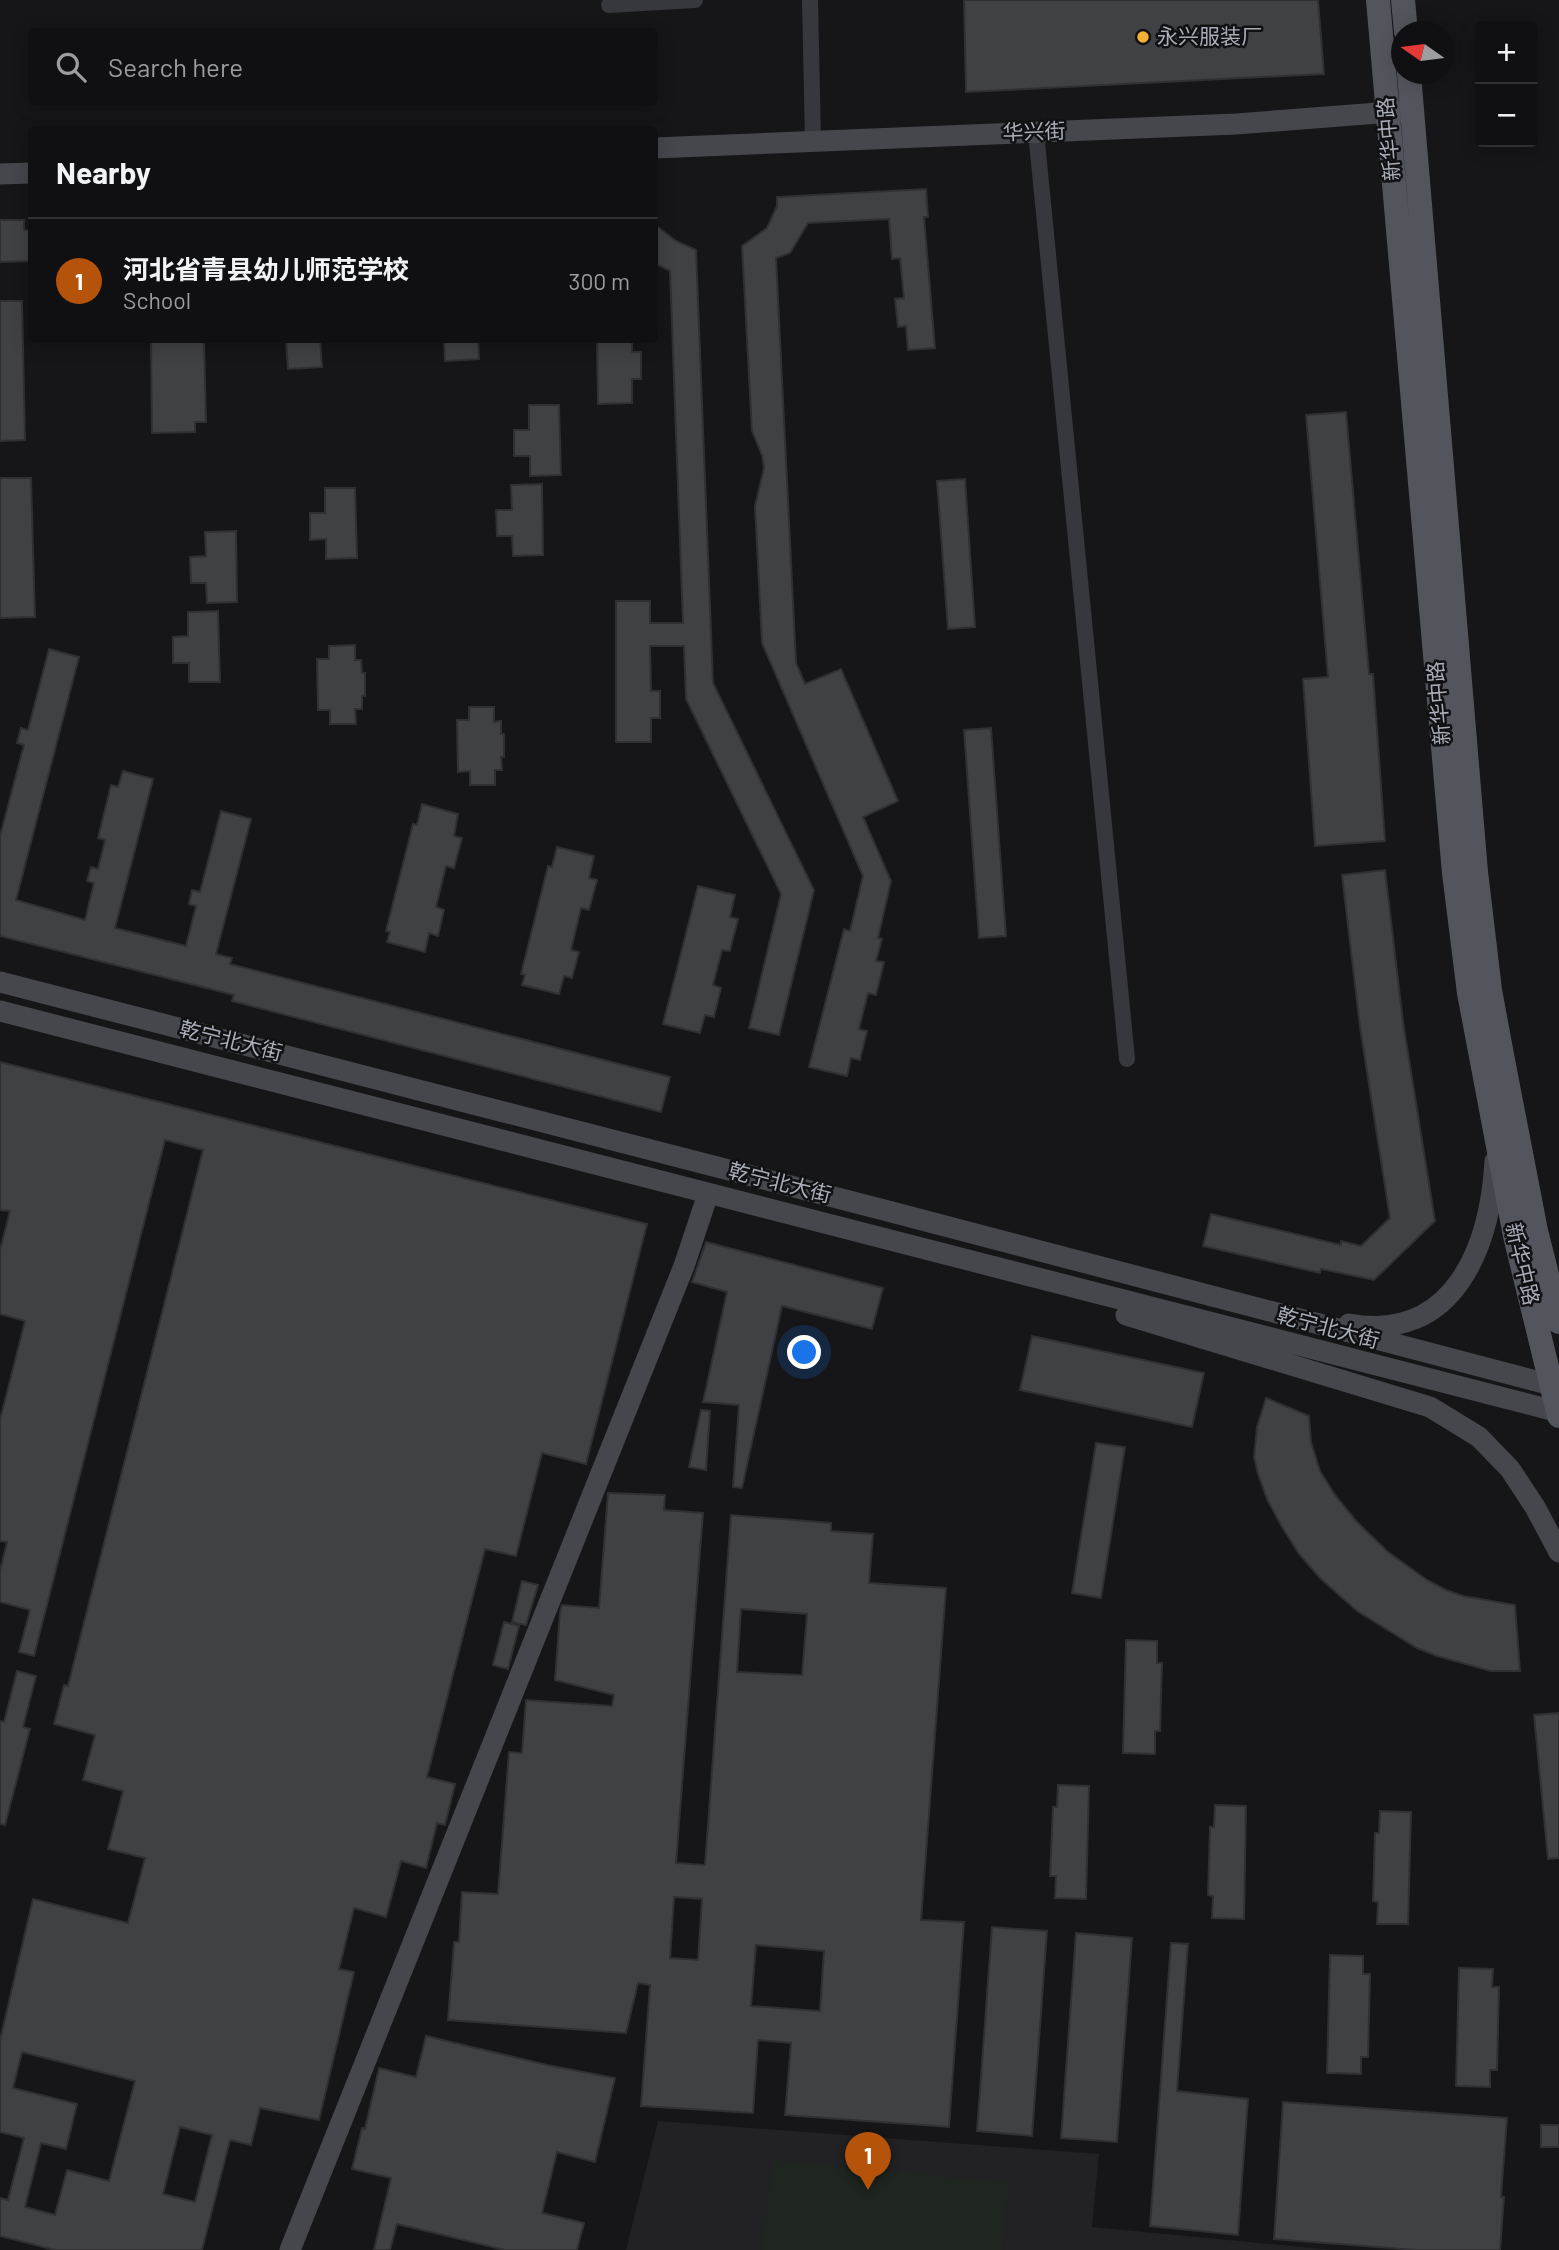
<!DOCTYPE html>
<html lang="en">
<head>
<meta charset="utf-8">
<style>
  body { margin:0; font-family:Barlow,"Noto Sans SC",sans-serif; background:#19191b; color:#f1f3f6 }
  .controls { position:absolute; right:21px; top:21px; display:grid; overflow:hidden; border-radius:7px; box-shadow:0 4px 18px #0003 }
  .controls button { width:63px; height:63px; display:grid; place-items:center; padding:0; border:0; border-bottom:2px solid #303032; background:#101012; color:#f1f3f6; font:35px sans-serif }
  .compass { position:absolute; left:1391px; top:21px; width:63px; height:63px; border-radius:50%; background:#101012; box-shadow:0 4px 18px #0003; rotate:284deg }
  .you { position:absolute; left:805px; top:1353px; width:24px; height:24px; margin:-18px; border:5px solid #fff; border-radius:50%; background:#1a73e8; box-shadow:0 0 0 10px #1a73e833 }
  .badge { display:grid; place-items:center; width:46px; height:46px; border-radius:50%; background:#b45309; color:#fff; font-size:23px; font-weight:700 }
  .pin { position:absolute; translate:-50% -58px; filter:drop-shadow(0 2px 4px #0008) }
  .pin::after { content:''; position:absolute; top:37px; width:24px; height:21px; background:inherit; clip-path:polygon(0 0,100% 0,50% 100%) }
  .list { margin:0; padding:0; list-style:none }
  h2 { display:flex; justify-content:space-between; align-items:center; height:91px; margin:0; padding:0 28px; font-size:30px }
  h2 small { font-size:23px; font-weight:400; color:#9c9d9f }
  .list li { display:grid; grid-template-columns:46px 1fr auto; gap:21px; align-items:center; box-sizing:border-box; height:126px; padding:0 28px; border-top:2px solid #303032 }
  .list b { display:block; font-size:26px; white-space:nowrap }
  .list p { margin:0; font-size:23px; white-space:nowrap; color:#9c9d9f }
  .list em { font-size:23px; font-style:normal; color:#9c9d9f }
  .icon { flex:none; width:38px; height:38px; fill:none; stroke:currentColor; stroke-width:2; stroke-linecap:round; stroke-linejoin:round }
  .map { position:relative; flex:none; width:1559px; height:2250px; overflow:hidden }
  .search { position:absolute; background:#101012; box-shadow:0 4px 18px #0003; left:28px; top:28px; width:630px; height:77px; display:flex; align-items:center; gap:18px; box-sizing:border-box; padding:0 24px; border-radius:7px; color:#9c9d9f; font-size:26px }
  .panel { position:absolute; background:#101012; box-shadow:0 4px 18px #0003; left:28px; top:126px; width:630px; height:217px; border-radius:7px }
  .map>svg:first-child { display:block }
  .built { fill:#222225 }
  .green { fill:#1e261f }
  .building { fill:#404145; stroke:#303034; stroke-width:2; fill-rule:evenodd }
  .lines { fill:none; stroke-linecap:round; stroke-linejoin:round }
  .street { stroke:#37383d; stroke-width:16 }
  .secondary { stroke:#45474d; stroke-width:21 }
  .primary { stroke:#53555c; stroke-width:24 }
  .poi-dot { fill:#f2b134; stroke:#111113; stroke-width:2.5 }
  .labels { text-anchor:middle; stroke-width:5; stroke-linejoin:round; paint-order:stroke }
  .poi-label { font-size:21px; fill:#a8adb8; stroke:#111113; text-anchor:start }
  .street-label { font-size:21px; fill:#a8adb8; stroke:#111113 }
</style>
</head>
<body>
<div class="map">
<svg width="1559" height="2250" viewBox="0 0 1559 2250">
  <rect width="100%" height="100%" fill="#161618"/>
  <path class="built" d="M658,2121l441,33 -7,73 241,23h-707z"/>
  <path class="green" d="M772,2160l237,23 -7,67h-239z"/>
  <path class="building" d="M964,0h354l6,74 -358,18z
    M926,189l2,28h-4l11,131 -27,2 -2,-24 -8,1 -3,-28 9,-1 -4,-40 -8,1 -3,-40 -81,4 -18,30 -14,5 20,405 9,21 36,-15 57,132 -35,16 28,64 -13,57 4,1 -6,22 8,1 -8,33 -8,-2 -9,36 8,2 -7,29 -9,-2 -4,18 -38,-9 35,-138 6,2 13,-55 -101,-233 -7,-137 9,-38 -2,-13 -10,-24 -10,-185 25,-18 10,-22v-9z
    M0,220h24v10h8v31l-32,1z
    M654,224l22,17 20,9 17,433 101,207 -35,145 -30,-7 32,-134 -95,-195 -2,-53h-34l1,45h9v27h-9v24h-35v-141h34v22h33l-13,-352 -16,-8z
    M0,301h22l3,139 -25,1z
    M151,340h53l2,82h-11v10l-43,1z
    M286,340h34l2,27 -34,2z
    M444,340h34l1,19 -34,2z
    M597,340h35v12h9v27h-9v24l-34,1z
    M529,405h30l2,70 -31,1v-20h-16v-26h15z
    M1346,412l23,262h4l12,167 -70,5 -12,-167 25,-2 -22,-262z
    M0,478h31l4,139 -35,1z
    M965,479l10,148 -27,2 -11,-148z
    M542,484l1,71 -30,1 -1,-20h-15l-1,-26h16l-1,-25z
    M325,488h30l2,70 -31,1v-20l-16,1v-27h15z
    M236,531l1,71 -30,1 -1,-20h-15l-1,-26 16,-1 -1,-24z
    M218,611l2,71h-31v-19h-16v-26l15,-1v-24z
    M355,645v15h6l1,13h3v23h-3v13h-7l1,15h-26v-14h-12l-1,-51h12v-13z
    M49,649l30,8 -63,243 69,20 9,-37 -7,-2 4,-14 7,2 7,-29 -7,-2 13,-53 7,2 5,-16 30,8 -38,149 71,18 10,-40 -7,-2 3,-14 8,2 21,-81 30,8 -35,135 16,4 -2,6 440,113 -9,35 -429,-111 2,-6 -234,-59v-100l24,-91 -7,-2 4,-15 7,2z
    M469,707h25v15l7,-1v13h3v23h-3l1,13h-7v15h-25v-14l-12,1 -1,-52h12z
    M991,728l15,208 -27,2 -15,-208z
    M422,804l36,10 -4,22 8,2 -8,30 -8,-2 -10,41 8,3 -6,26 -9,-3 -4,19 -38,-10 3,-10 -4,-1 27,-107 4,1z
    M557,847l37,9 -5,22 8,2 -8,30 -8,-2 -10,42 8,2 -7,26 -8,-2 -5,18 -37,-9 3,-10 -4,-1 27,-108 4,1z
    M1385,870l18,152 32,199 -61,59 -53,-11 -1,4 -117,-27 8,-32 130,31v-4l20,5 29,-28 -30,-191 -18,-152z
    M698,886l37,9 -5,22 8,2 -8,32 -8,-1 -9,35 8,3 -7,29 -9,-2 -5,18 -37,-9z
    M0,1062l647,162 -61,240 -44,-11 -26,103 -31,-7 -58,228 28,7 -10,41 -8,-2 -11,45 -25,-7 -15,56 -32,-9 -15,61 15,3 -35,148 -59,-12 -9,37 -21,-5 -28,110h-147l-55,-14v-38l8,2 16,-62 -24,-6v-92l33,-141 95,24 17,-65 -37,-9 15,-58 -40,-11 12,-45 -41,-11 10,-39 4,1 135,-536 -38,-10 -131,516 -15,-4 11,-42 -30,-8v-31l7,-29 -7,-1v-121l25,-99 -25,-7v-64l10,-39 -10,-1zM22,2052l113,29 -26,100 -42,-11 -12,45 -30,-8 16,-64 25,6 11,-45 -64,-16zM180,2127l32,8 -17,67 -32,-8z
    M706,1242l177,46 -11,41 -90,-23 -40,182 -9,-1 6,-82 -36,-3 24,-110 -35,-10z
    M1032,1336l172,37 -12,54 -172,-37z
    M1266,1398l43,18 2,26 9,29 15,24 22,27 31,30 39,28 19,10 17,6 52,9 5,66h-29l-54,-15 -20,-8 -60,-37 -37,-33 -21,-24 -17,-27 -15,-28 -9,-25 -4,-17 3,-30z
    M701,1410l9,1 -4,59 -17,-3z
    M1096,1443l29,4 -24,151 -29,-5z
    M608,1493l57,2 -1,15 39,3 -27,350 29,2 26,-350 100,8v8l42,3 -4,49 77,5 -25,332 43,2 -15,205 -164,-12 6,-72 -33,-3 -5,73 -112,-7 9,-121 -12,-2 -12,50 -178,-13 6,-78h5l3,-50 36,2 11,-142 13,1 4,-53 86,6 2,-11 -59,-15 5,-68 2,-7 37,3zM741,1609l66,5 -5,61 -65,-3zM674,1897l28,2 -4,61 -28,-2zM756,1945l68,6 -4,60 -69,-5z
    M522,1581l16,4 -12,40 -14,-3z
    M504,1622l15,4 -11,43 -15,-4z
    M1126,1640l31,1v22h5l-2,68h-5v23l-32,-1z
    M17,1671l19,5 -13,51 7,2 -25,96 -5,-1v-103l4,1z
    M1559,1713v145l-11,1 -14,-144z
    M1058,1785l31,1 -3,113 -31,-1 1,-22h-6l3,-69h4z
    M1215,1805l31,1 -2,113 -32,-1 1,-22 -5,-1 2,-68h4z
    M1380,1811l31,1 -3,112h-31l1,-22 -5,-1 2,-68h4z
    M992,1927l55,4 -15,205 -55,-5z
    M1076,1933l56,5 -15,204 -56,-4z
    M1171,1943l17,1 -11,147 71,8 -10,136 -88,-9z
    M1330,1955l33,1v18h7l-2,83h-7v17l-34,-1z
    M1459,1968l34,1 -1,18h7l-2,83h-7v17l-34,-1z
    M426,2036l121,29 68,13 -20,84 -38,-10 -15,61 42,10 -7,27h-72l-108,-26 -7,26h-16l17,-72 -39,-9 10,-41 3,1 14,-61 37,9z
    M1283,2102l224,16 -6,79h3l-4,53h-83l-143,-11z
    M1541,2125h18v22h-18z"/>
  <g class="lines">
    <path class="street" d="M810,0l3,141
      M609,5l86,-5
      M1036,132l91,927"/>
    <path class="secondary" d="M654,148l582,-24 168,-13
      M0,174l32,-1
      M0,982l884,228 675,177
      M0,1011l1559,401
      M1126,1315l304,92 49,30 31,32 25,38 24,45
      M1349,1324c105,19 141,-77 146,-163
      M290,2250l394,-984 24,-72"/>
    <path class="primary" d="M1378,0l76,873 15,120 46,243 44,180
      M1403,0l3,32
      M1409,74l67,798 14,118 12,65 34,176 23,91"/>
  </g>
  <circle class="poi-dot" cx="1143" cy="37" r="7"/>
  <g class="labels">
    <g class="poi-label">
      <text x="1157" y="44">永兴服装厂</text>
    </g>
    <g class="street-label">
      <text transform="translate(1034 132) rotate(-2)" y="7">华兴街</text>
      <text transform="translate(1389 139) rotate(-95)" y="7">新华中路</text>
      <text transform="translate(1439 703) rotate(-95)" y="7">新华中路</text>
      <text transform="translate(231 1041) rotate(14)" y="7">乾宁北大街</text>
      <text transform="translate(780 1183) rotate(14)" y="7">乾宁北大街</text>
      <text transform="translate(1522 1264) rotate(77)" y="7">新华中路</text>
      <text transform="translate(1328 1328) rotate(15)" y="7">乾宁北大街</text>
    </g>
  </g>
</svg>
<div class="controls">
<button>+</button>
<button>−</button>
</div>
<svg class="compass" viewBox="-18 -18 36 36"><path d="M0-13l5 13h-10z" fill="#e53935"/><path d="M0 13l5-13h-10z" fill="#9c9d9f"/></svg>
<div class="you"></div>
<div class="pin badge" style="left:868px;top:2190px">1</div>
<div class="search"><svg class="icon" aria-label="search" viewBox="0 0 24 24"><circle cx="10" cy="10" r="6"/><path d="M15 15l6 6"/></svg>Search here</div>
<section class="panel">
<h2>Nearby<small></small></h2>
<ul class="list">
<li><span class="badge">1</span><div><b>河北省青县幼儿师范学校</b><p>School</p></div><em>300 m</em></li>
</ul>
</section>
</div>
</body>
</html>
